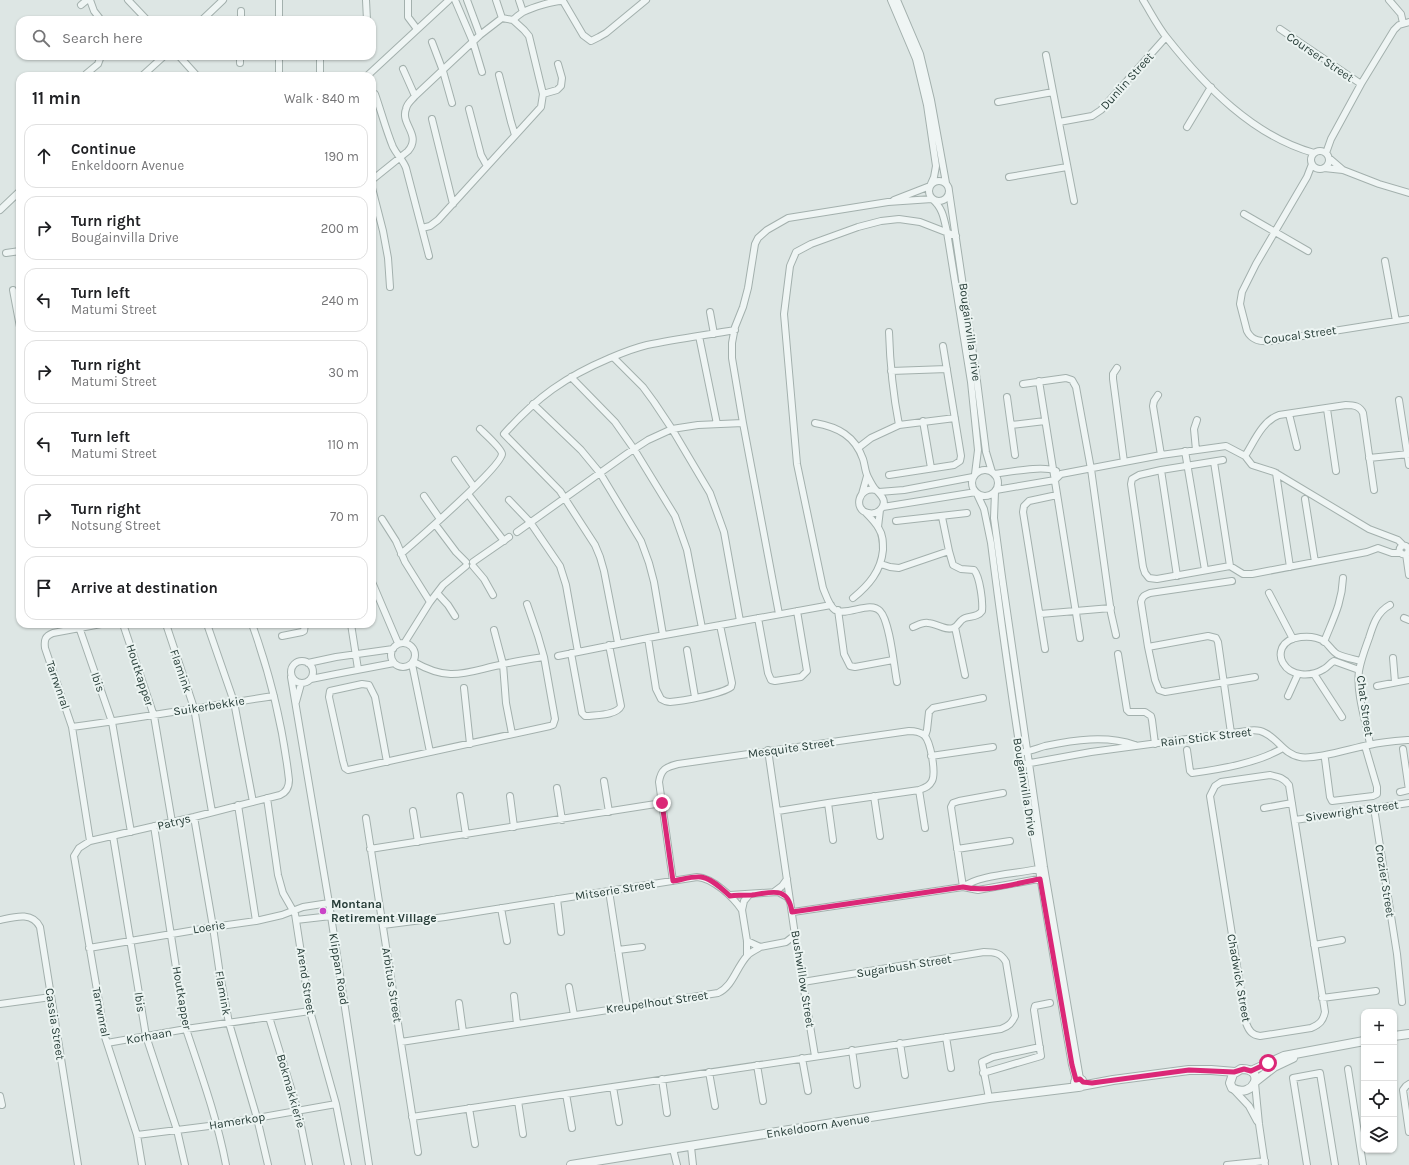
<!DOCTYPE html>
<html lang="en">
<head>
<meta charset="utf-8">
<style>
  body { margin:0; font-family:Karla,sans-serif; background:#f6f6f6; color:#202124 }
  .controls { position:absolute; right:12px; bottom:12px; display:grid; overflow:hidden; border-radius:8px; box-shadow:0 1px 3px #0004 }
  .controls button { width:36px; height:36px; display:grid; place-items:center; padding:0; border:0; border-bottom:1px solid #e0e0e0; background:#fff; color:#202124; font:20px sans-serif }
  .stop { position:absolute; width:12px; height:12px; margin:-9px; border:3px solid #db2777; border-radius:50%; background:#fff }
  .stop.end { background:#db2777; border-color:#fff; box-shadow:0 1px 4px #0008 }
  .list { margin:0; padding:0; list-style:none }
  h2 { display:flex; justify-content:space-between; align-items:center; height:52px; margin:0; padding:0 16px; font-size:17px }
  h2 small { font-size:13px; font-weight:400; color:#757577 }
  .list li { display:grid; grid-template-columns:26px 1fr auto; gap:12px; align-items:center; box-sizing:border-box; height:64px; margin:0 8px 8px; padding:0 8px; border:1px solid #e0e0e0; border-radius:12px }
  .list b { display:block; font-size:15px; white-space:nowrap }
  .list p { margin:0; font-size:13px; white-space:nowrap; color:#757577 }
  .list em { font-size:13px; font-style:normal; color:#757577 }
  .icon { flex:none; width:22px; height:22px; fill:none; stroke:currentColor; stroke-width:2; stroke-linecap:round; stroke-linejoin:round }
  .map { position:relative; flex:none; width:1409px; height:1165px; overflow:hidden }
  .search { position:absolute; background:#fff; box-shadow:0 1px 3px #0004; left:16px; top:16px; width:360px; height:44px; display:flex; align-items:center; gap:10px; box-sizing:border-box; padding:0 14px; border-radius:12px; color:#757577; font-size:15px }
  .panel { position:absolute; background:#fff; box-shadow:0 1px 3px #0004; left:16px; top:72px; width:360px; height:556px; border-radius:12px }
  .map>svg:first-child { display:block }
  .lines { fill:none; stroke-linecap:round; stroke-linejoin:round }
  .minor-casing { stroke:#a3b0ad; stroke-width:8 }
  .tertiary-casing { stroke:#a3b0ad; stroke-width:10 }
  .minor { stroke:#eff5f4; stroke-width:6 }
  .tertiary { stroke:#eff5f4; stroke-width:8 }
  .route { stroke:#db2777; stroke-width:5 }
  .poi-dot { fill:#ca43c7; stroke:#ecf4f2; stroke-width:1.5 }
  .labels { text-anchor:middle; stroke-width:4; stroke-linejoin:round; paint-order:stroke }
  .street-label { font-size:12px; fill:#273d38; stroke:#ecf4f2 }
  .poi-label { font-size:12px; font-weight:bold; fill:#273d38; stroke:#ecf4f2; text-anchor:start }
</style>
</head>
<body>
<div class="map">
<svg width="1409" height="1165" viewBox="0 0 1409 1165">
  <rect width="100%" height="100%" fill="#dde6e4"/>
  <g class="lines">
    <defs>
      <path id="minor" d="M90,0l4,11 7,9
        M128,0l19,20
        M366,0l1,20
        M408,0v17l9,12
        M455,0l18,42 9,30
        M467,0l13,35
        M496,0l6,18
        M519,0l4,12
        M891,0l25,59 11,46 9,61 -2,11 -4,9 -36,14
        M897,0l23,54 11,46 15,83
        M1143,0c8,13 15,27 24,38 38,48 86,98 147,115
        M1389,0l12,14 2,9
        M81,5l6,-5
        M202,20l21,-20
        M241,20v-9
        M279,20v-20
        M513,20c3,-3 7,-6 10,-8 8,-4 32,-12 40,-11l20,34 8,6 8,-4 7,-4 40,-33
        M1280,29l81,55
        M432,42l11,29 9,32
        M1046,55l28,146
        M179,56l18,20
        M279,56v20
        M320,56v20
        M240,63v-7
        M403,69l12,27
        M86,74l12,-10 3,-8
        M499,75l12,47 4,13
        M142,76l22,-20
        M367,76l82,-76
        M375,94c6,17 11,36 18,53 4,8 10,13 13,21l23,88
        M543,94l14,-4 4,-4 1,-8 -4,-14
        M998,102l55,-10
        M469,109l12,46 6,11
        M432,119l21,85
        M1059,122l33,-6 9,-6 65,-73
        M1187,127l24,-40
        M1311 160a9 9 0 1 1 18 0a9 9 0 1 1-18 0Z
        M1326,153l5,-14 30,-55 33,-54 5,-5 10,-3
        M1329,158l14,12
        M1312,164l-5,13 -51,87 -14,28 -2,12 7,27c5,10 14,11 24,10l138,-22
        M1324,168l19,2 36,14 30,9
        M1009,177l58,-10
        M372,180l36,-29c14,-16 -8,-27 -2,-42 1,-6 6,-9 9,-13l65,-61 22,-17 11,2 11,10 5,6 14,58 -2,13 -103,113 -8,6 -8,2
        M929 191a10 10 0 1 1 20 0a10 10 0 1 1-20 0Z
        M372,188l11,43 5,27 2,29
        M949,191l28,190 9,71 6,20
        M0,210l20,-19
        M1244,214l64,37
        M6,253l14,-2
        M1385,261l11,60
        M13,290l7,37
        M710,312l4,22
        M889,332c1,32 4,62 10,93
        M699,336l18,88
        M613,357l30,30 11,15 18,27 38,64 14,39 16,89
        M1117,368l-4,6v5l11,83
        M891,371l56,-2
        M571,377l44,45 19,27 41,67 12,34 15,78
        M1039,381l41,257
        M1023,384l43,-6 6,2 4,7 15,82 20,144 5,22
        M1158,395l-4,6 -1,5 8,49
        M1007,397l8,58
        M1399,400l10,65
        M533,404l48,46 19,23 41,68 8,22 5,19 9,53
        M1327,409l9,62
        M1289,414l8,33
        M923,421l8,47
        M815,423c23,4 40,13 48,36 2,6 2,13 5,18 2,4 5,10 8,13 6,6 12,12 4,20 -3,3 -8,4 -12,3 -15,-3 -10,-27 8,-23
        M1011,425l34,-4
        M858,448l13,-10 28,-13 56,-7
        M1196,450l-2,-21 3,-9
        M1185,451l20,119
        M1245,456c9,-14 17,-35 34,-41l67,-10c8,0 14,1 17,8l11,77
        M1369,458l40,-4
        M455,460l19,27
        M1223,460l-62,10 -22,5 -7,4 -1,5 1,7 11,76 2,6 4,5 8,1 73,-13 13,8h9l115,-22 11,-4 14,5h9
        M1214,462l16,104
        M972 483a13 13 0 1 1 26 0a13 13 0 1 1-26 0Z
        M1161,470l16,106
        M1276,473l14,94
        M994,474c16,-2 49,-9 62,-3
        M889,475l65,-10 6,-4 1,-5 -18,-110
        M996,490l59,-10 6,-6 100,-19 65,-9 19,10 7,9 22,7 95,57 29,11 5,5
        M879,492l25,-2 69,-13
        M995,492l-1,26 8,59 42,290 36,212
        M468,494l36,47
        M862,494l5,-18
        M977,494l7,15 7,34c22,175 51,348 81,522l4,15
        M424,496l16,23
        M1305,499l10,63
        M509,500l21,22 30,44 6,19 12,67
        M883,507l93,-15
        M382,519l14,22 9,21 25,40
        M896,521l71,-8
        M435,524l21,28 10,10
        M878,527l2,-17
        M517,532l111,-79 20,-13 24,-11 26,-4 45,-2
        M1399.5 550a4.5 4.5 0 1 1 9 0a4.5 4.5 0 1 1-9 0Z
        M401,554c15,-13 100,-87 101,-100 0,-5 -18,-21 -22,-25
        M1406,554l3,21
        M473,562l36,-25
        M881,564l9,3 9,1 50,-17
        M473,566l11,13 9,16
        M1232,581l-82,12c-5,2 -8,3 -9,9l7,45 7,33 4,10 6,2 90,-15
        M372,582l26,61
        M437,593l11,12 7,11
        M1269,593l24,46
        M853,598c16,-13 28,-27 30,-48 0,-8 0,-15 -4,-21 -3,-6 -9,-12 -14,-17
        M838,610l6,44 6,12 5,1 38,-7
        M779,614l-36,-191 -11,-65v-15l3,-16 8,-20 5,-19 7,-44 3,-6 9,-8 21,-12 100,-16 44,-3c11,9 12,20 15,33l24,150 7,68 -3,24
        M1040,614l71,-6
        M758,618l10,55 3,7 4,1 26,-4 6,-6 -10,-60
        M1404,618l5,2
        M123,624l31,92 18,106
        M166,624l28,84 18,104
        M207,624l27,78 19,100
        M351,624l7,45
        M79,627l33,95 19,110
        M913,627c5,-2 10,-5 15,-4 8,0 17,8 25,5 5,-1 6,-8 12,-10 6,-2 13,-1 17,-7 1,-9 -2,-34 -8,-41l-13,-1 -8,-4 -4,-14 -7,-34
        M955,627l10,48
        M494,630l9,34 3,39 6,31
        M282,636l20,-4 2,-1 1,-7
        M648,638l8,51 5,10c3,2 5,3 9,3 12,-1 52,-8 61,-15l1,-4 -12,-58
        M405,642l25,-40 13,-17 23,-19
        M1324,642c9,-23 18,-39 19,-64
        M391 655a12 12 0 1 1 24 0a12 12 0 1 1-24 0Z
        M618,643l-14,-72 -4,-14 -5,-12 -35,-54 -56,-57c33,-37 61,-57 106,-76 12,-5 24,-10 37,-13 29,-6 59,-10 88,-15
        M1148,647l60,-11 8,2 2,4 13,91
        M1045,649l-22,-137 1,-6 5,-5 28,-6
        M687,650l8,47
        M571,653l11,60 3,3h4c9,-1 28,-1 32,-10l-12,-61
        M1118,654l9,56 2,2h16l6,4 1,4 3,24
        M558,656l90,-18 183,-33
        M1393,658l2,24
        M291 672a11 11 0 1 1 22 0a11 11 0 1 1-22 0Z
        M414,662c37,21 51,10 90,2 13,-3 26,-5 40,-7
        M308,663l28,-6 57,-8
        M412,664l18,88
        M1359,670l-25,-9c-4,2 -6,6 -10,8 -13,8 -33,8 -41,-6 -3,-5 -3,-10 -1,-15 6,-13 30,-14 42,-7 5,4 8,10 13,13 8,4 17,5 24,7
        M1314,674l28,43
        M291,677l38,226 40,262
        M311,679l25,-5 58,-11
        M897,682c-3,-15 -7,-61 -17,-71 -10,-11 -33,6 -45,-1 -6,-4 -9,-15 -12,-22l-26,-124 -13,-150 6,-48 6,-14 15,-8 47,-17 23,-6 18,-2 21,3 36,14
        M1377,686l32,-6
        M464,688l6,56
        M1288,696l10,-22
        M296,702l5,-18
        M72,727c68,-9 135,-21 202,-31
        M925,736l2,-6 2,-18 4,-4 50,-10
        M1370,744c-4,-22 -14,-51 -11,-73 2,-12 6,-22 10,-33 4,-13 8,-26 21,-33
        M1403,749l6,41
        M768,750l27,185 20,121
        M1187,750l3,21 2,2c30,-4 65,-10 91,-25
        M1024,752c7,-1 14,-4 21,-6 29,-6 61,-11 90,-1
        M931,756l62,-9
        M1325,759l5,38 2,4 41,-5 4,-2v-7l-12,-41
        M387,762l-12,-65 -6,-12 -7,-1 -32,7 -1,6 14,64 2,7 3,2 202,-44 3,-1 2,-6 -11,-62 -6,-21 -11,-32
        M1025,764l66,-12 156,-21c6,-1 13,-1 18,2 13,6 20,22 35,24 16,3 52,-9 69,-12 13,-3 27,-4 40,-5
        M1270,775c9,2 14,3 19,10l36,227c-2,9 -5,12 -14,16l-51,8c-8,-1 -11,-5 -14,-13l-36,-227 5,-10 6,-4z
        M604,781l5,31
        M557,788l5,32
        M919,790l6,38
        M1400,792l9,-2
        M460,796l6,39
        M510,796l4,31
        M874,796l6,40
        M267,798l11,77 5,18 12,21 15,97 26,93 12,61
        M828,803l5,37
        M238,805l18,116
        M1264,808l28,-5
        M1374,808l23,146 5,48
        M413,811l5,31
        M194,817l19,110 7,48 9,48 28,95 11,47
        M366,818l52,334
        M1295,820l114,-17
        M154,826l30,193 2,10c15,45 31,89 40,136
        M113,836l33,200 31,94 8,35
        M90,841l-18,-114 -27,-79c-1,-8 0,-12 8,-15l48,-9
        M370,849l292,-46
        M957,849l53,-8
        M673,881l-14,-99c2,-13 7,-15 19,-18l231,-33c5,0 11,1 15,4 7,7 12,38 8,46 -3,6 -8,7 -13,9l-91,13 -50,8
        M963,887l-12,-80 2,-4 6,-2 44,-8
        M963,887c18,-13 56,-13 79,-19
        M609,891l18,116
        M774,892l8,-6 5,-7
        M730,895l48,-3 9,5 3,4
        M557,899l4,33
        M501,908l6,33
        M793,912l170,-25 15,3 66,-12
        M0,920c14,-3 32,-9 40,7l38,238
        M296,920l35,-4
        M383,925l62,-8 252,-40c16,1 36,20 45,33
        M747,941l13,6 26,-5 9,-7
        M1314,945l28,-5
        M89,948l124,-21 43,-6 26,-6 21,-8 26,-4
        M618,950l24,-3
        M747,956v-15l-5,-31 2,-9 5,-6
        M569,987l5,28
        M514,996l3,28
        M1322,998l54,-7
        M459,1003l4,29
        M0,1004l51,-7
        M269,1017l29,94 11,54
        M946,1037l5,31
        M401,1042l317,-49c15,-7 18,-25 29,-37 3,-4 9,-6 13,-9
        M107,1043l79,-14 124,-18
        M900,1043l5,32
        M852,1050l5,35
        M802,1058l6,33
        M757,1065l6,36
        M1348,1069l15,96
        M709,1072l6,34
        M983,1073l58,-17 -7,-46 1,-4 15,-3
        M662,1079l5,34
        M1255,1083l4,41 6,41
        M1409,1084l-3,2 -3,4 6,42
        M613,1087l6,35
        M1233,1089l16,17 8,15
        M566,1094l6,34
        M0,1096l2,9
        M989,1098l-7,-36 11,-5 47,-10
        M518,1101l5,33
        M469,1108l6,36
        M412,1117l589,-88c8,-3 11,-6 14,-13l-9,-54c-5,-9 -11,-10 -22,-10l-181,30
        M137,1135l80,-10 119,-21
        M691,1147l2,18
        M673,1149l4,16
        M142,1165l-5,-30 -32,-98 -31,-181 5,-8 11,-7 104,-24 86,-22c7,-3 9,-8 9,-15 -6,-53 -19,-106 -37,-156
        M1227,1165l38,-4
        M1307,1165l-14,-87 27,-5 15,92"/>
      <path id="tertiary" d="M1394,1036l15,-2
        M1241,1069c26,-1 13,31 -9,19l-2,-5 3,-9z
        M1251,1071l33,-15 80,-15
        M1075 1083a4 4 0 1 1 8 0a4 4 0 1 1-8 0Z
        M1256,1081l18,-14 19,-9
        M1081,1086l32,-6 76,-10h22l24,2
        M571,1165l418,-67 89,-11"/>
    </defs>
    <use href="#minor" class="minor-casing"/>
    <use href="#tertiary" class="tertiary-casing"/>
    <use href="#minor" class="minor"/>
    <use href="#tertiary" class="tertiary"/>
  </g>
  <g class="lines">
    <path class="route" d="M662,803l11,78c8,-1 19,-5 28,-4 10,1 21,12 29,19 7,-1 15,-1 22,-1 21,-3 36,-9 40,17l171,-25c24,6 53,-4 77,-8l32,186 4,15 4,-1 3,3 9,1 97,-13 45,2 10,-3 7,2 17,-8"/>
  </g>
  <circle class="poi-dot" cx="323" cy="911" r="4"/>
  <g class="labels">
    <g class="street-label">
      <text transform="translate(1320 57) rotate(34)" y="4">Courser Street</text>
      <text transform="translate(1127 81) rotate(-48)" y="4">Dunlin Street</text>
      <text transform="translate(970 332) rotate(82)" y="4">Bougainvilla Drive</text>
      <text transform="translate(1300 335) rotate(-8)" y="4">Coucal Street</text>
      <text transform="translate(181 671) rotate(71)" y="4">Flamink</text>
      <text transform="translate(140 675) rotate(72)" y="4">Houtkapper</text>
      <text transform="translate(98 682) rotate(71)" y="4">Ibis</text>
      <text transform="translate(58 685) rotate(71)" y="4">Tarrwnral</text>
      <text transform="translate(209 706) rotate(-9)" y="4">Suikerbekkie</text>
      <text transform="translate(1365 706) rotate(82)" y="4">Chat Street</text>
      <text transform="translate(1206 737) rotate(-7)" y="4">Rain Stick Street</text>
      <text transform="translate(791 748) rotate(-8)" y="4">Mesquite Street</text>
      <text transform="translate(1025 787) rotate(81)" y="4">Bougainvilla Drive</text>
      <text transform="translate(1352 811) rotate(-8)" y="4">Sivewright Street</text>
      <text transform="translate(174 822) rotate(-14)" y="4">Patrys</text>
      <text transform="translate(1385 881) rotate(81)" y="4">Crozier Street</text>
      <text transform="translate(615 890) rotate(-9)" y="4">Mitserie Street</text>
      <text transform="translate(209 927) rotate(-9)" y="4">Loerie</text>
      <text transform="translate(904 966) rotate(-9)" y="4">Sugarbush Street</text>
      <text transform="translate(339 969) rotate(81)" y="4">Klippan Road</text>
      <text transform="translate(1239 978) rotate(80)" y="4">Chadwick Street</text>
      <text transform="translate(803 979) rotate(81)" y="4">Bushwillow Street</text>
      <text transform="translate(306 981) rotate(81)" y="4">Arend Street</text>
      <text transform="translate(392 985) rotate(81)" y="4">Arbitus Street</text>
      <text transform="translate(223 993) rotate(80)" y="4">Flamink</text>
      <text transform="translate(182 998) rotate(80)" y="4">Houtkapper</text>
      <text transform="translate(140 1002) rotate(82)" y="4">Ibis</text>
      <text transform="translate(657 1002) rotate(-8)" y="4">Kreupelhout Street</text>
      <text transform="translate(101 1012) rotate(79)" y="4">Tarrwnral</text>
      <text transform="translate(55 1024) rotate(81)" y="4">Cassia Street</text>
      <text transform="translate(149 1036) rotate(-10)" y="4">Korhaan</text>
      <text transform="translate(291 1091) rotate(74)" y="4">Bokmakkierie</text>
      <text transform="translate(237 1121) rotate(-9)" y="4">Hamerkop</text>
      <text transform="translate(818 1126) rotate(-9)" y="4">Enkeldoorn Avenue</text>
    </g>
    <g class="poi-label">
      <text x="331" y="908">Montana<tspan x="331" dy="14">Retirement Village</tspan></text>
    </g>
  </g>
</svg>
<div class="controls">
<button>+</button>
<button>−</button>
<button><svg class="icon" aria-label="locate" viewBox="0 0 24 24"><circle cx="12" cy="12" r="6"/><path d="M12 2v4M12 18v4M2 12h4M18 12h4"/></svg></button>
<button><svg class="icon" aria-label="layers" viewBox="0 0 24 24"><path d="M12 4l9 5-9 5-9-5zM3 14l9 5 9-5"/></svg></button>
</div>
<div class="stop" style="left:1268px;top:1063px"></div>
<div class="stop end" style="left:662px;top:803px"></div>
<div class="search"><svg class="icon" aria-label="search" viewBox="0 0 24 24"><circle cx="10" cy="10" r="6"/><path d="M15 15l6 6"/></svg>Search here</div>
<section class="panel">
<h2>11 min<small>Walk · 840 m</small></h2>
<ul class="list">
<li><svg class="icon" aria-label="ahead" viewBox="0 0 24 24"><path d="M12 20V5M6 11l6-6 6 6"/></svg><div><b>Continue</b><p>Enkeldoorn Avenue</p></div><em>190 m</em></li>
<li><svg class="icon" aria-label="right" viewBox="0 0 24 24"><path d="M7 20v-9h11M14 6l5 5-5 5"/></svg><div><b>Turn right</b><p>Bougainvilla Drive</p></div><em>200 m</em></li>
<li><svg class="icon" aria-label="left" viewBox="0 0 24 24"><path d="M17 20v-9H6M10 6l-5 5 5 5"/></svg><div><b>Turn left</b><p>Matumi Street</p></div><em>240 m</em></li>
<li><svg class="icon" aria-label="right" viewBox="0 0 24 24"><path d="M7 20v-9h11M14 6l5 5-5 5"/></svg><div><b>Turn right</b><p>Matumi Street</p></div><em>30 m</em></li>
<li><svg class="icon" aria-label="left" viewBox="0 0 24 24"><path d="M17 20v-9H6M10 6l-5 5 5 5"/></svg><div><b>Turn left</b><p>Matumi Street</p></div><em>110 m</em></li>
<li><svg class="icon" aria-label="right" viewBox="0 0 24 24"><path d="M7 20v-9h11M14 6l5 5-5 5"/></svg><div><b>Turn right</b><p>Notsung Street</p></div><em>70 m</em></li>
<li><svg class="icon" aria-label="arrive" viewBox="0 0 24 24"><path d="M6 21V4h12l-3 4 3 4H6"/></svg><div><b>Arrive at destination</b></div></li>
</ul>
</section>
</div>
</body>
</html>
